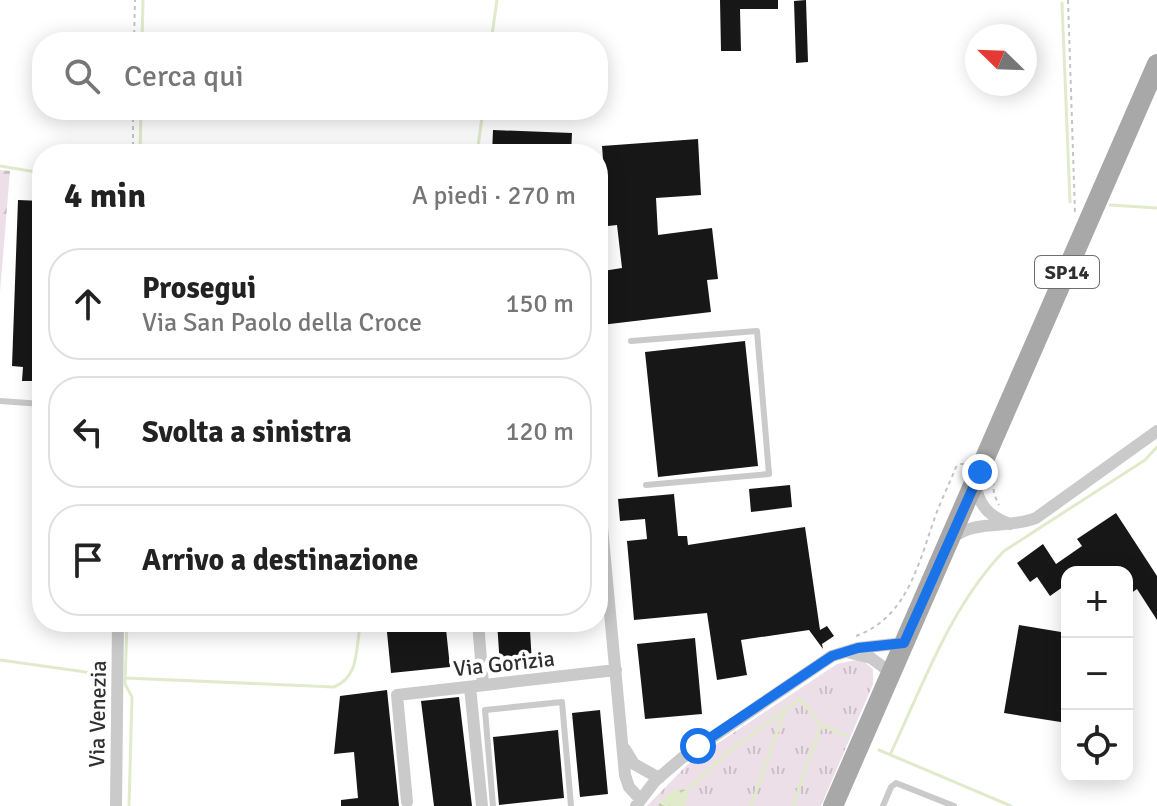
<!DOCTYPE html>
<html lang="it">
<head>
<meta charset="utf-8">
<style>
  body { margin:0; font-family:Signika,sans-serif; background:#f6f6f6; color:#222 }
  .controls { position:absolute; right:24px; bottom:24px; display:grid; overflow:hidden; border-radius:16px; box-shadow:0 4px 20px #0003 }
  .controls button { width:72px; height:72px; display:grid; place-items:center; padding:0; border:0; border-bottom:2px solid #e0e0e0; background:#fff; color:#222; font:40px sans-serif }
  .compass { position:absolute; left:965px; top:24px; width:72px; height:72px; border-radius:50%; background:#fff; box-shadow:0 4px 20px #0003; rotate:293deg }
  .stop { position:absolute; width:24px; height:24px; margin:-18px; border:6px solid #1a73e8; border-radius:50%; background:#fff }
  .stop.end { background:#1a73e8; border-color:#fff; box-shadow:0 2px 8px #0008 }
  .list { margin:0; padding:0; list-style:none }
  h2 { display:flex; justify-content:space-between; align-items:center; height:104px; margin:0; padding:0 32px; font-size:34px }
  h2 small { font-size:26px; font-weight:400; color:#767676 }
  .list li { display:grid; grid-template-columns:52px 1fr auto; gap:24px; align-items:center; box-sizing:border-box; height:112px; margin:0 16px 16px; padding:0 16px; border:2px solid #e0e0e0; border-radius:32px }
  .list b { display:block; font-size:30px; white-space:nowrap }
  .list p { margin:0; font-size:26px; white-space:nowrap; color:#767676 }
  .list em { font-size:26px; font-style:normal; color:#767676 }
  .icon { flex:none; width:44px; height:44px; fill:none; stroke:currentColor; stroke-width:2; stroke-linecap:round; stroke-linejoin:round }
  .map { position:relative; flex:none; width:1157px; height:806px; overflow:hidden }
  .search { position:absolute; background:#fff; box-shadow:0 4px 20px #0003; left:32px; top:32px; width:576px; height:88px; display:flex; align-items:center; gap:20px; box-sizing:border-box; padding:0 28px; border-radius:32px; color:#767676; font-size:30px }
  .panel { position:absolute; background:#fff; box-shadow:0 4px 20px #0003; left:32px; top:144px; width:576px; height:488px; border-radius:32px }
  .map>svg:first-child { display:block }
  .grass { fill:url(#grass-tufts) }
  .forest { fill:url(#forest-firs) }
  .water { fill:url(#water-ripples) }
  .lines { fill:none; stroke-linecap:round; stroke-linejoin:round }
  .stream { stroke:#e1ebcc; stroke-width:3 }
  .building { fill:#171717 }
  .path { stroke:#c4c4c4; stroke-width:2; stroke-dasharray:4 4; stroke-linecap:butt }
  .lane { stroke:#cacaca; stroke-width:6 }
  .street { stroke:#cacaca; stroke-width:12 }
  .primary { stroke:#a8a8a8; stroke-width:20 }
  .route { stroke:#1a73e8; stroke-width:10 }
  .labels { text-anchor:middle; stroke-width:8; stroke-linejoin:round; paint-order:stroke }
  .shield { fill:#fff; stroke:#6e6e6e; stroke-width:2 }
  .shield-label { font-size:20px; font-weight:bold; fill:#303030 }
  .street-label { font-size:22px; fill:#303030; stroke:#fff }
</style>
</head>
<body>
<div class="map">
<svg width="1157" height="806" viewBox="0 0 1157 806">
  <defs>
    <pattern id="grass-tufts" width="24" height="20" patternUnits="userSpaceOnUse" patternTransform="scale(2)"><rect width="24" height="20" fill="#ecdfe7"/><path d="M3 7l-1-3M5 7V3M7 7l1-3M15 17l-1-3M17 17v-4M19 17l1-3" fill="none" stroke="#cbc0c6"/></pattern>
    <pattern id="forest-firs" width="22" height="20" patternUnits="userSpaceOnUse" patternTransform="scale(2)"><rect width="22" height="20" fill="#ecdfe7"/><path d="M5 1l3.5 6h-7zM16 11l3.5 6h-7z" fill="#cbc0c6"/></pattern>
    <pattern id="water-ripples" width="26" height="14" patternUnits="userSpaceOnUse" patternTransform="scale(2)"><rect width="26" height="14" fill="#e1ebcc"/><path d="M2 4q2-2 4 0t4 0M15 11q2-2 4 0t4 0" fill="none" stroke="#c1cab0"/></pattern>
  </defs>
  <rect width="100%" height="100%" fill="#fff"/>
  <path class="grass" d="M861,659l12,10v15l-52,122h-174l40,-41 16,-12 134,-89z"/>
  <path class="forest" d="M0,170l10,1 -10,121z"/>
  <path class="water" d="M680,789l6,1 2,5 -3,11h-28l13,-14z"/>
  <g class="lines">
    <path class="stream" d="M1062,3l8,199
      M142,42l1,-42
      M491,42l6,-42
      M140,154l1,-44
      M477,154l6,-44
      M0,166l42,7
      M1110,205l47,3
      M127,622l-2,62 7,13 -3,109
      M0,660l107,15
      M126,678l208,9c27,-11 21,-41 27,-65
      M879,750l132,56
      M890,755c33,-70 60,-148 114,-204l141,-91 12,-13
      M683,794l44,-41 73,-54 21,26 26,11
      M751,806l33,-94
      M793,806l28,-81"/>
  </g>
  <path class="building" d="M720,0h58v9h-38l1,42h-20z
    M806,0l2,62 -12,1 -2,-62z
    M493,130l79,3 -1,21h-79z
    M698,139l3,56 -45,3 2,37 54,-7 6,51 -11,1 4,32 -110,13 -3,-33h7l-2,-21 19,-3 -5,-43 -9,1 -6,-80z
    M18,200l24,1v180h-20l1,-14 -11,-1z
    M745,341l13,125 -100,11 -13,-125z
    M790,485l2,22 -41,5 -2,-23z
    M674,494l4,42h9l1,9 117,-18 15,103 7,-4 7,10 -12,8 1,5 -14,-19 -68,10 6,35 -30,5 -10,-67 -73,7 -7,-79 20,-2 -2,-20 -25,2 -2,-22z
    M1116,513l41,63v44l-20,-31 -10,7v-24h-60v12l-17,12 -13,-19 -7,5 -13,-19 26,-19 13,20 26,-18 -5,-7z
    M386,622h39l1,9 20,-2 4,38 -59,6z
    M497,622h55v6l-22,2 2,34 -32,2z
    M1019,625l48,8v90l-63,-10z
    M695,638l7,76 -57,5 -8,-75z
    M387,690l12,116h-58v-6l17,-2 -4,-46 -20,2 6,-58z
    M459,697l13,109h-38l-13,-105z
    M600,710l8,84 -28,3 -8,-84z
    M558,730l6,68 -65,7 -6,-68z"/>
  <g class="lines">
    <path class="path" d="M1068,0l7,213
      M134,42l1,-42
      M133,154v-44
      M993,481l1,13 5,11
      M856,636c50,-18 62,-70 78,-116 6,-18 15,-35 22,-53l4,-3h4"/>
    <path class="lane" d="M631,341l126,-10 12,143 -123,11
      M0,401l42,3
      M493,806l-8,-96 77,-8 9,104
      M883,806l8,-19 5,-4 58,23"/>
    <path class="street" d="M976,483c1,22 14,34 34,41
      M598,484l27,291 4,12 11,12
      M952,538c23,-19 58,-9 84,-20l121,-87
      M478,622l5,63
      M847,652l24,6 19,14
      M470,687l12,119
      M625,749l9,15 25,14
      M407,802l-10,-107 219,-25
      M116,806l2,-184
      M636,806l19,-25 27,-23 150,-102 26,-8 46,-5"/>
    <path class="primary" d="M833,806l324,-742"/>
  </g>
  <g class="lines">
    <path class="route" d="M698,746l134,-90 26,-8 46,-5 76,-171"/>
  </g>
  <g class="labels">
    <rect class="shield" x="1035" y="256" width="64" height="32" rx="6"/>
    <g class="shield-label">
      <text x="1067" y="279">SP14</text>
    </g>
    <g class="street-label">
      <text transform="translate(504 663) rotate(-6)" y="8">Via Gorizia</text>
      <text transform="translate(97 714) rotate(-89)" y="8">Via Venezia</text>
    </g>
  </g>
</svg>
<div class="controls">
<button>+</button>
<button>−</button>
<button><svg class="icon" aria-label="locate" viewBox="0 0 24 24"><circle cx="12" cy="12" r="6"/><path d="M12 2v4M12 18v4M2 12h4M18 12h4"/></svg></button>
</div>
<svg class="compass" viewBox="-18 -18 36 36"><path d="M0-13l5 13h-10z" fill="#e53935"/><path d="M0 13l5-13h-10z" fill="#767676"/></svg>
<div class="stop" style="left:698px;top:746px"></div>
<div class="stop end" style="left:980px;top:472px"></div>
<div class="search"><svg class="icon" aria-label="search" viewBox="0 0 24 24"><circle cx="10" cy="10" r="6"/><path d="M15 15l6 6"/></svg>Cerca qui</div>
<section class="panel">
<h2>4 min<small>A piedi · 270 m</small></h2>
<ul class="list">
<li><svg class="icon" aria-label="ahead" viewBox="0 0 24 24"><path d="M12 20V5M6 11l6-6 6 6"/></svg><div><b>Prosegui</b><p>Via San Paolo della Croce</p></div><em>150 m</em></li>
<li><svg class="icon" aria-label="left" viewBox="0 0 24 24"><path d="M17 20v-9H6M10 6l-5 5 5 5"/></svg><div><b>Svolta a sinistra</b></div><em>120 m</em></li>
<li><svg class="icon" aria-label="arrive" viewBox="0 0 24 24"><path d="M6 21V4h12l-3 4 3 4H6"/></svg><div><b>Arrivo a destinazione</b></div></li>
</ul>
</section>
</div>
</body>
</html>
